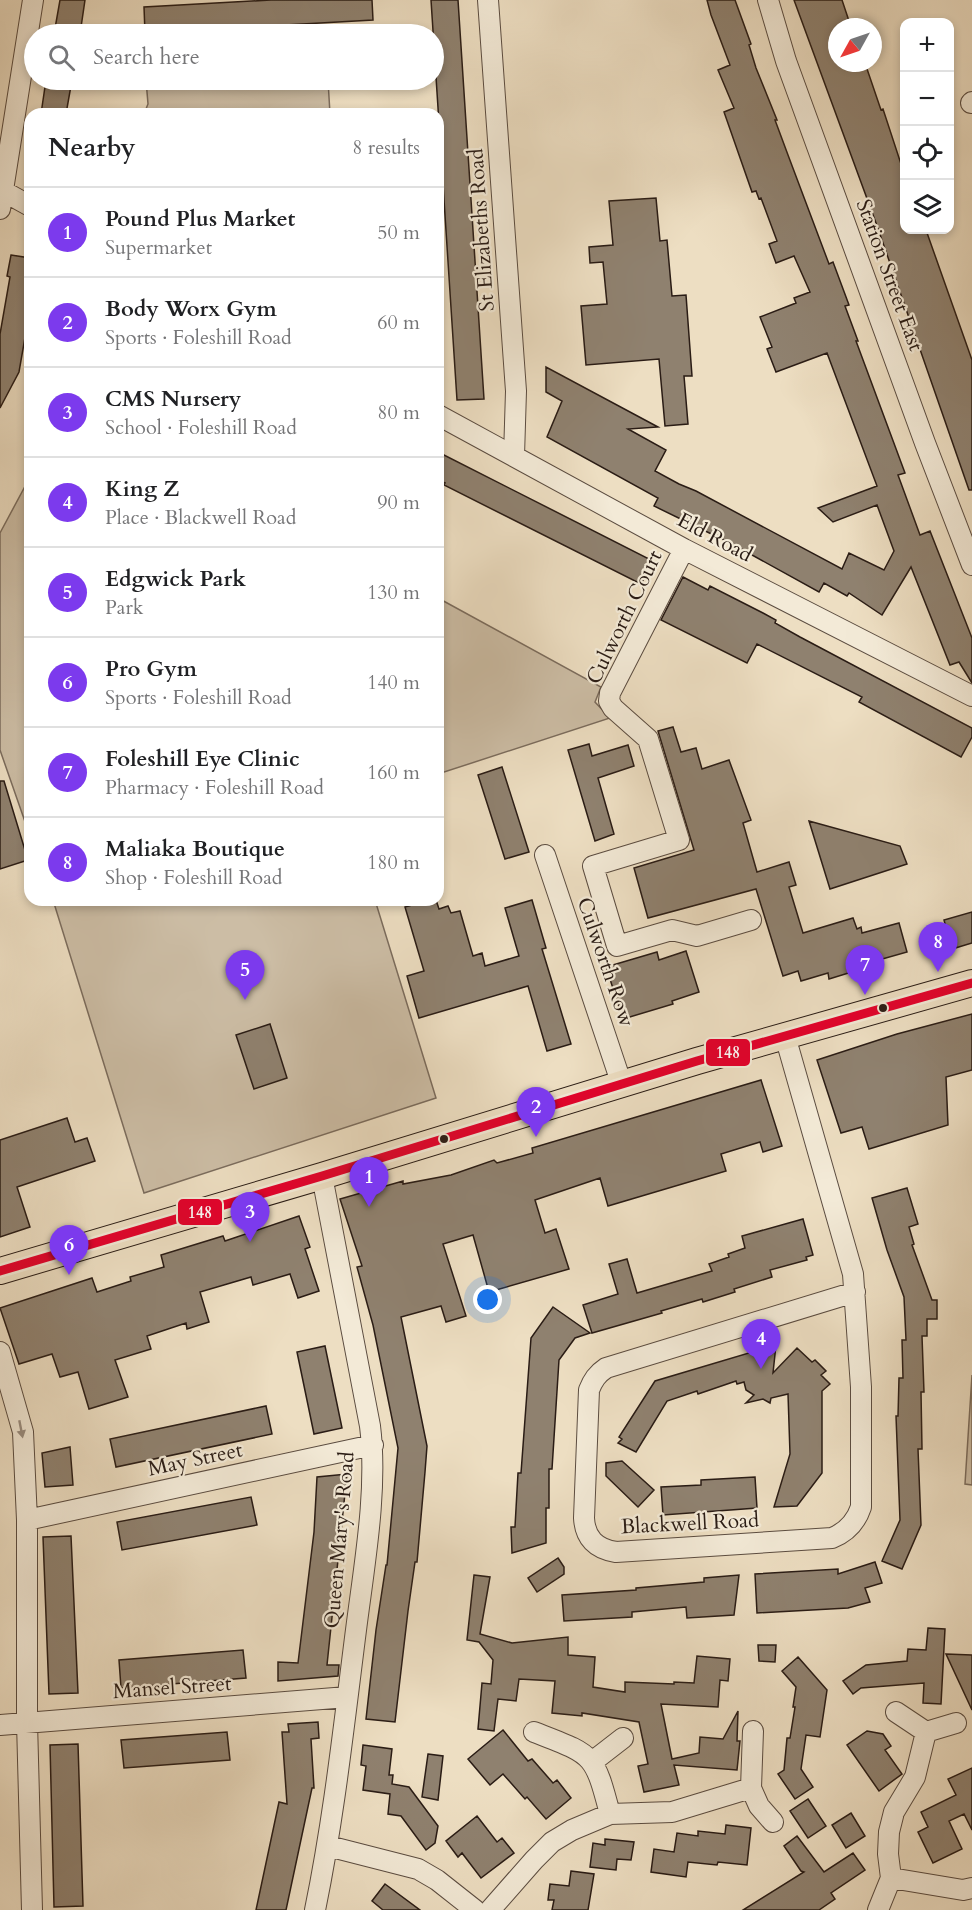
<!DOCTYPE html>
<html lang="en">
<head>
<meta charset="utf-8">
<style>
  body { margin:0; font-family:Cardo,serif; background:#f6f6f6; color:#202124 }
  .controls { position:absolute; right:18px; top:18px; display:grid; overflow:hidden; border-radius:12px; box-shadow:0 3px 9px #0003 }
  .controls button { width:54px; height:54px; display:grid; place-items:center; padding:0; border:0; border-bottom:2px solid #e0e0e0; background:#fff; color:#202124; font:30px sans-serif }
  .compass { position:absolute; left:828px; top:18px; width:54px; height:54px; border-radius:50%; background:#fff; box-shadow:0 3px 9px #0003; rotate:230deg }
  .you { position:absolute; left:488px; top:1300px; width:21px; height:21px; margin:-15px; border:4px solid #fff; border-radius:50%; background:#1a73e8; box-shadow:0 0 0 9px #1a73e833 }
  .badge { display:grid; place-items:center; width:39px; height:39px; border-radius:50%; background:#7c3aed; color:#fff; font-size:20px; font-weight:700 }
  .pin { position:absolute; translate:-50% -50px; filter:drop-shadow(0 2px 3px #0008) }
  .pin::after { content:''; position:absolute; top:32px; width:21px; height:18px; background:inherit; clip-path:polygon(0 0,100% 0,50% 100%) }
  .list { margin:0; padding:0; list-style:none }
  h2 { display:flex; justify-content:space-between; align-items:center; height:78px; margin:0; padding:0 24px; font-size:26px }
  h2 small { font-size:20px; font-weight:400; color:#757577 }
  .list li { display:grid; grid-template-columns:39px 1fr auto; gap:18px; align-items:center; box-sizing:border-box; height:90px; padding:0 24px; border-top:2px solid #e0e0e0 }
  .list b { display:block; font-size:22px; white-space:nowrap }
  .list p { margin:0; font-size:20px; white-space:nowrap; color:#757577 }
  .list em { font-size:20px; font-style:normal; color:#757577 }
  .icon { flex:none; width:33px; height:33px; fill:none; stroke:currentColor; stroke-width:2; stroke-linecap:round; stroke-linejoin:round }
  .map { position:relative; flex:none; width:972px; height:1910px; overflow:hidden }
  .search { position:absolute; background:#fff; box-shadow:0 3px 9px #0003; left:24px; top:24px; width:420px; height:66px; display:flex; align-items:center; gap:15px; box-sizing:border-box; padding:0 21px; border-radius:33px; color:#757577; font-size:22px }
  .panel { position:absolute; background:#fff; box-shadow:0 3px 9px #0003; left:24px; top:108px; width:420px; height:798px; border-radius:18px }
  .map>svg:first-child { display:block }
  .green { fill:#ccbda5; stroke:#7b6c5d; stroke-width:1.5 }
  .building { fill:#8f816f; stroke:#2a1c15; stroke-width:1.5 }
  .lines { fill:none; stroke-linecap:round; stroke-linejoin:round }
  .minor-casing { stroke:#5b4c40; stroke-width:22 }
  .major-casing { stroke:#2a1c15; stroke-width:28 }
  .minor { stroke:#f3ead7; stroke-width:20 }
  .major { stroke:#eddec2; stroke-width:26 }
  .bus-1-casing { stroke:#f3ead7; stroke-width:14 }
  .bus-1 { stroke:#e4002b; stroke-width:9 }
  .oneway { fill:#998d80 }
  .bus-dot { fill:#2a1c15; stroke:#f3ead7; stroke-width:2 }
  .labels { text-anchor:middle; stroke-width:4.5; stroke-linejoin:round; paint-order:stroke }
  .street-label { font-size:21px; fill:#2a1c15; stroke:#f3ead7 }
  .line-badge { stroke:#f3ead7; stroke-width:2 }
  .badge-label { font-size:16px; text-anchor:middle; font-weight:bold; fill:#fff }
</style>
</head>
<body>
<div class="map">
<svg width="972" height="1910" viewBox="0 0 972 1910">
  <rect width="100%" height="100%" fill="#eddec2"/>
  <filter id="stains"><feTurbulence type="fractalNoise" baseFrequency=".00333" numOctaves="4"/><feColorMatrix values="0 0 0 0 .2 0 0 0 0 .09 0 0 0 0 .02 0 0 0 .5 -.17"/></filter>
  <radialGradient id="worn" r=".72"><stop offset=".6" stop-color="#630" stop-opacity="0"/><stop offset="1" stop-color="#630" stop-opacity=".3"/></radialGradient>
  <path class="green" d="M146,80h182l2,34h-186l4,-10z
    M30,477v359l-30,-86v-217z
    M438,598l163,89 -6,15 15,16 -172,56z
    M53,900h322l61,198 -292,95z
    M972,1375v110l-7,-1z"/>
  <path class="building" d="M60,0h25l-5,34h-26z
    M271,0h101l1,20 -228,13 -1,-26z
    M431,0h27l26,399 -27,1z
    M707,0h28l16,44 -2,1 7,23 21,52h-2l13,35 41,109 4,-2 16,43 -4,1 13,35h-2l49,132 -7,2 22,60 10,-4 42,107v45l-13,-21 -9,3 -39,-98 -29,48 -33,-22 -2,3 -23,-13 -5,9 -85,-47 -80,-39 4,-8 -111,-61 15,-36 -16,-9v-25l112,60 -30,2 38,21 -11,21 24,13 17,7 146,78 7,-16 35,17 10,-19 -17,-46 -44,17 -15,-14 59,-22 -50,-133 -51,19 -9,-23 5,-2 -12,-30 36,-14 -2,-5 16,-6 -16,-36 -18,7 -7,-19 8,-3 -16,-43 -2,1 -3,-8 -4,1 -28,-80 10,-4 -16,-38 12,-5 -19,-50z
    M794,0h48l9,27h-14v36h28l16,47 2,-1 21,64v57h22l46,130v130h-3l-93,-267z
    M46,80h26l-6,34h-25z
    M656,198l4,43 7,-1 5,56 14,-1 6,81h-8l4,48 -23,2 -6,-67 -73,6 -5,-59 26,-2 -4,-42 -13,1 -1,-16 24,-2 -4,-44z
    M11,255l19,3v51l-11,63 -19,36v-74l10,-57 -3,-1z
    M438,452l215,109 -12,23 -197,-99 1,-2 -7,-3z
    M683,577l25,13 2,-4 53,27 13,7 -1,3 25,14 172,91v9l-11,20 -102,-55 3,-5 -105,-53 -10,19 -86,-43z
    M673,727l8,25 15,-4 6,21 27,-9 22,60 -8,3 14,49 32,-10 7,23 -7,2 14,46 50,-15 4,11 4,-2 1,6 37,-10 8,29 -53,15 1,4 -26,8 -1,-6 -27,8 -3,-10 -15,5 -27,-87 -108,29 -14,-50 60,-18 -36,-119z
    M589,744l3,12 36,-11 6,21 -36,12 16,56 -19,7 -27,-91z
    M502,767l27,85 -24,7 -27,-84z
    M0,781h4l24,79 -28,9z
    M809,821l91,25 7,18 -77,25z
    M430,900h6l3,9 9,-3 3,7 9,-2 13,45 9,-3 3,13 34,-10 -14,-48 27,-8 14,48 -4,1 29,95 -24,7 -19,-65 -109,32 -12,-42 17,-5 -19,-64z
    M972,912v31l-20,6 -8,-29z
    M686,951l13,41 -27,9 1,3 -50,15 -17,-52 51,-15 2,8z
    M972,1014v56l-26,7 2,48 -79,24 -7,-22 -21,6 -24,-73 80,-26z
    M270,1024l17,54 -33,11 -18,-54z
    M761,1080l21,66 -19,6 -3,-10 -39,12 5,17 -118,35 -8,-28 -65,22 10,33 11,-4 13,40 -80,23 -16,-57 -30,9 23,72 -20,6 -5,-16 -40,11 26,129 -2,26 -8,90h-2l-7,49 -13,111 -29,-3 10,-89 10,-65h1l11,-117 -25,-123 -16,-58 5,-1 -22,-67 63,-18v3l48,-9 43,-15 3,3 36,-10 -1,-5z
    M67,1118l8,24 12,-4 8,23 -78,26 13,40 -30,10v-97z
    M907,1188l11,36 -9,3 5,17 -2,1 20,55h5v19h-10v17h-5l2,56h-3l1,57h-4l3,76 -19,44 -20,-8 18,-41 -4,-104h2l1,-38h4l-1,-38h4l-2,-43 -17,-47 -15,-52z
    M299,1216l11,31 -5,2 14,42 -21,7 -8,-24 -37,11 -2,-8 -51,15 9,30 -22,7 -1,-6 -39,13 4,13 -36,11 13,37 -39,12 -11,-37 -18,5 -8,-23 -33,10 -19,-56 92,-30 5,14 34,-11 -1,-4 34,-10 -3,-12 62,-19 2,5z
    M803,1219l10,36 -7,2 1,3 -37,10 2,7 -38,12 1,3 -32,10 -1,-3 -41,12 1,2 -70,20 -9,-28 35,-11 -9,-30 18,-5 10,34 75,-22 -3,-7 20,-7 -1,-3 17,-6 -3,-12z
    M553,1307l37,26 -15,5 -16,22 -7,109h-3v39h-3v35l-34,10 -1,-26h4l3,-54h3l10,-135z
    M776,1345l-3,28 24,-25 15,14 3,-2 11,11 -5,4 9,9 -8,7v82l-25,33 -23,1 16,-53 -2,-60 -17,4 -1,5 -7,-4 -17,4 8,-8 -8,-5 -2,-8 -7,2 -1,-3 -38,13 -1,-3 -30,10 -31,51 -18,-9 4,-4 -3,-2 36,-56z
    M325,1346l17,82 -28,6 -17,-82z
    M266,1406l6,28 -156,33 -6,-28z
    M70,1447l3,38 -28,2 -3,-34z
    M622,1461l32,29 -16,17 -32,-31v-13z
    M347,1474l-20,191h12l-1,11 -60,5v-19l20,1 16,-131 3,-55z
    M755,1477l2,31 -94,7 -2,-28 40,-2v-5z
    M251,1497l6,28 -135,25 -5,-28z
    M71,1536l7,157 -29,1 -6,-157z
    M558,1558l6,9v7l-27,18 -9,-14z
    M875,1562l7,21 -17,5 5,14 -22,6 -91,5 -2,-39 83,-5v5z
    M474,1575l16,2 -10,57 32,9 56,-6v18l27,2 -2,30 32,5v-10l49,2v-2l20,1 3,-27 33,3 -2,22 -8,-1 -2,27 -57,-3 11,55 27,-6 1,-16 23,2 15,-28 -1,30h3l-3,29 -63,-5 5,20 -35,7 -6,-26 10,-2 -9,-42 -57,-9v3l-30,-3 3,-32 -36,-2 -3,22 -18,-2 -4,32 -16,-2 4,-46 9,1 2,-24 -14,-18 -12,-2z
    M739,1575l-5,40 -47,3 -1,-11 -54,5v5l-68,4 -2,-26 74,-5v-2l68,-6v-4z
    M928,1628l17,1 -4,75 -18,-1 1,-20 -63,5 -8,6 -10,-13 23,-16 41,-4 1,-12 18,1z
    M758,1645h18l-1,17 -16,-1z
    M243,1650l3,28 -125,10 -2,-28z
    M946,1654l26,1v55z
    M798,1657l29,33 -7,47 -14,-2 -5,34 12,18 -18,12 -17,-25 6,-4 3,-32h3l5,-31h-2l3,-20 -14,-16z
    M318,1722l1,16 -8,1 3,49h-2l-26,122h-30l23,-108 8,2 -5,-72h7l-1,-8z
    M503,1730l25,31 4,-2 21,24 4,-3 14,18 -25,21 -19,-22 -2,2 -22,-25 -13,11 -22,-26z
    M867,1731l16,3 8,12 -6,4 17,24 -23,17 -32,-46z
    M227,1732l3,28 -106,8 -3,-28z
    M78,1744l5,162 -29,1 -4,-162z
    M363,1745l29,4 -3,26h4l-1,9 17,3 29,39 -3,17 -9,7 -25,-34 -13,-2 2,-20 -27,-4 3,-24 -5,-1z
    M428,1754l15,2 -5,44 -16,-3z
    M972,1768v62l-8,-16 -15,7 13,28 -29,14 -15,-31 10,-5 -7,-15 35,-17 -8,-16z
    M808,1799l18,27 -18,12 -18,-27z
    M851,1813l14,23 -19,12 -14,-23z
    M477,1816l20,26 5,-4 12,15 -33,25 -19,-25 -4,4 -12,-16z
    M726,1825l25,3 -4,37 -29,-3 -1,3 -29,-3 -2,15 -35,-5 3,-23 20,3 3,-19 21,3v-5l27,3z
    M797,1836l27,36 29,-19 12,17 -34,23 4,6 -16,11h-76l61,-38 -3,-1 -17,-25z
    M605,1839l29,3 -3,18 -14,-1 -1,11 -26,-3 3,-24 12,2z
    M571,1871l23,3 -6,36h-36l2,-10h-6l2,-16 19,2z
    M385,1884l35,26h-37l-11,-9z"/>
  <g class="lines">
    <defs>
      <path id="minor" d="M488,0l28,391 -2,65
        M768,0l18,61 139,382 47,122
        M971,103l1,-1
        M3,191l27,15
        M0,209l33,-209
        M438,415l246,134 288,147
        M684,549l-74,144 -1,8 4,7 35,31 31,101 -86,26 24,80 55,-16 25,6 54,-16
        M545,855l77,230
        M785,1036l68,238 8,113v120c-5,15 -14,25 -29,31l-216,14c-20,-3 -31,-14 -32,-34l5,-128c4,-10 8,-16 17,-22l249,-76
        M0,1352l23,80 4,88v202l5,188
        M27,1520l346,-75
        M896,1712l30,20 30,-9
        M0,1725l347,-28
        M753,1731l-2,57 8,18 14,16
        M534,1732c59,23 60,20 76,82
        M592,1762l31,-24
        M328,1846l90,23 19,11 38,30
        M891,1878l72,12 9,-2
        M315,1910c19,-92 29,-186 41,-280 8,-64 22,-140 14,-204l-48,-250
        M490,1910l44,-50 18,-18 20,-12 38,-16 62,-2 79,-24
        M878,1910l13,-32 -3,-24 1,-22 5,-20 21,-35 11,-45"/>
      <path id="major" d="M0,1271l322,-95 375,-115 275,-78"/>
    </defs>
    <use href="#minor" class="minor-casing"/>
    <use href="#major" class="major-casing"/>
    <use href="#minor" class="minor"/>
    <use href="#major" class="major"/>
    <defs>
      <path id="bus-1" d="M0,1271l322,-95 375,-115 275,-78"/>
    </defs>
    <use href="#bus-1" class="bus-1-casing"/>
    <use href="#bus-1" class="bus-1"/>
  </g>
  <defs><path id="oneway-solid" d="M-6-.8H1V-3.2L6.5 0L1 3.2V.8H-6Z" transform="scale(1.5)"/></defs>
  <use class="oneway" href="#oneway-solid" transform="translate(21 1429) rotate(79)"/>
  <g class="bus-dot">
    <circle cx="883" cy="1008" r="5"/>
    <circle cx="444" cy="1139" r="5"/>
  </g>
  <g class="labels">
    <g class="street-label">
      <text transform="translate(481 230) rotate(-94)" y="7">St Elizabeths Road</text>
      <text transform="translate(890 275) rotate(70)" y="7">Station Street East</text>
      <text transform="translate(715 537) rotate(28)" y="7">Eld Road</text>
      <text transform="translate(624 617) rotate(-64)" y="7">Culworth Court</text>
      <text transform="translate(606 962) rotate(71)" y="7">Culworth Row</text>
      <text transform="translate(195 1459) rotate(-12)" y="7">May Street</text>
      <text transform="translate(690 1523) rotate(-3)" y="7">Blackwell Road</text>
      <text transform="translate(339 1540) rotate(-85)" y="7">Queen Mary's Road</text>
      <text transform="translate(172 1687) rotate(-4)" y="7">Mansel Street</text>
    </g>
  </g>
  <g class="line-badge">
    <rect x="705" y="1038" width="46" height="29" rx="6" fill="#e4002b"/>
    <rect x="177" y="1198" width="46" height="28" rx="6" fill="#e4002b"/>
  </g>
  <g class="badge-label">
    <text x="728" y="1058">148</text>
    <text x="200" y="1218">148</text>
  </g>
  <rect width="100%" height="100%" filter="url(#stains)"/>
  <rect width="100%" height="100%" fill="url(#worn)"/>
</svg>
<div class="controls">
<button>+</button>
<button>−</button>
<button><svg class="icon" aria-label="locate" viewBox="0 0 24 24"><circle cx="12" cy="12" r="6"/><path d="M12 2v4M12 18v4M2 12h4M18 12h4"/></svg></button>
<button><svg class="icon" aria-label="layers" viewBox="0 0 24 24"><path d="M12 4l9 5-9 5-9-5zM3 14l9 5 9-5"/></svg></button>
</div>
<svg class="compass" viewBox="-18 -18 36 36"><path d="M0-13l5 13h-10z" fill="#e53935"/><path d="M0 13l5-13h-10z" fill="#757577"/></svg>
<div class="you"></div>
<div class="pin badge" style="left:369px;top:1207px">1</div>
<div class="pin badge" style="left:536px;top:1137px">2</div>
<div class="pin badge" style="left:250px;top:1242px">3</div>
<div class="pin badge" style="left:761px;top:1369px">4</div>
<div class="pin badge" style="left:245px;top:1000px">5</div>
<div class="pin badge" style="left:69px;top:1275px">6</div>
<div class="pin badge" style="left:865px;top:995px">7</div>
<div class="pin badge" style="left:938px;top:972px">8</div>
<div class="search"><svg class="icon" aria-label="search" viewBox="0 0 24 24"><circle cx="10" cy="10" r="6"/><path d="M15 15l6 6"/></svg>Search here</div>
<section class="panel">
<h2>Nearby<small>8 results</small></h2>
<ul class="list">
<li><span class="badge">1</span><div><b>Pound Plus Market</b><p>Supermarket</p></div><em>50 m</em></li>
<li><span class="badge">2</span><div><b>Body Worx Gym</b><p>Sports · Foleshill Road</p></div><em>60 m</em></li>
<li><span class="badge">3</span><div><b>CMS Nursery</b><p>School · Foleshill Road</p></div><em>80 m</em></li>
<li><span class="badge">4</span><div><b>King Z</b><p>Place · Blackwell Road</p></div><em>90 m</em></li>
<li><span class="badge">5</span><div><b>Edgwick Park</b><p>Park</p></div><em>130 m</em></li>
<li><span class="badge">6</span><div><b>Pro Gym</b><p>Sports · Foleshill Road</p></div><em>140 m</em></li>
<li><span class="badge">7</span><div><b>Foleshill Eye Clinic</b><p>Pharmacy · Foleshill Road</p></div><em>160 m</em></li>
<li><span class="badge">8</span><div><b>Maliaka Boutique</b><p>Shop · Foleshill Road</p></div><em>180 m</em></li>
</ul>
</section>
</div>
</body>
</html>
